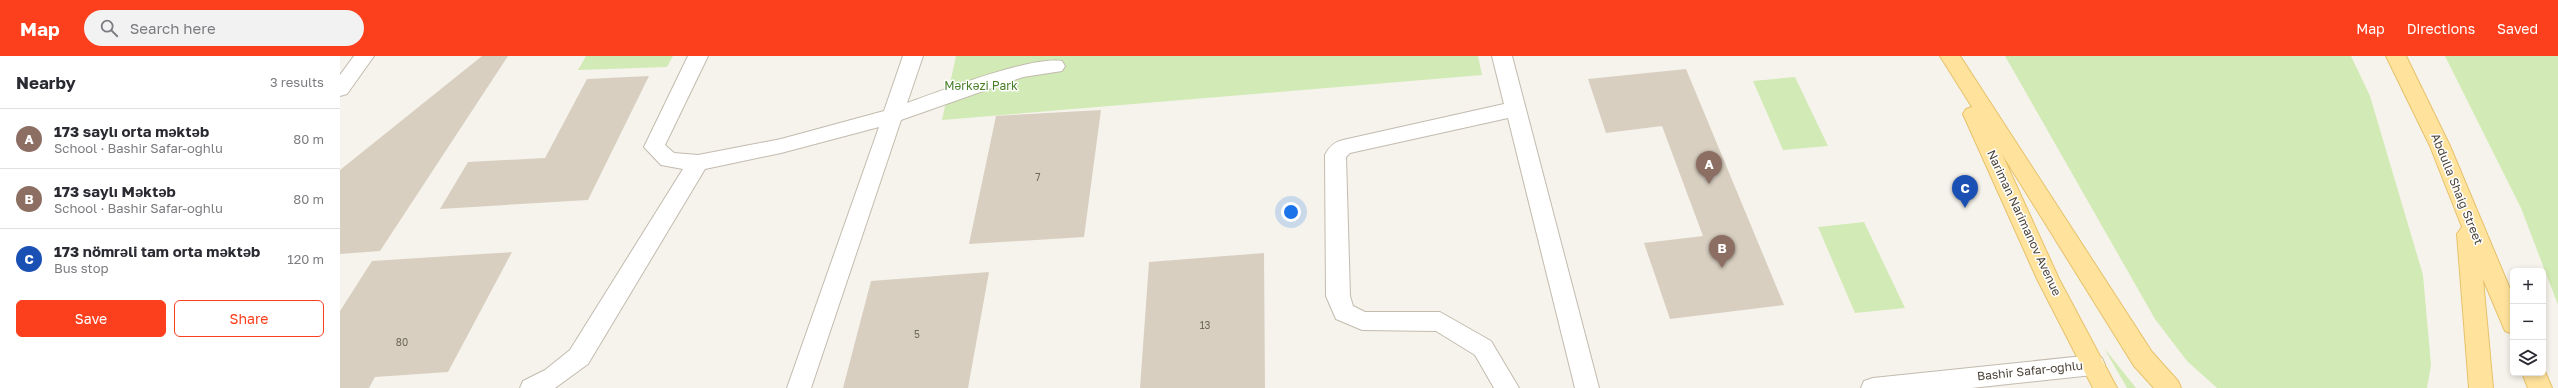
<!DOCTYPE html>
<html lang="en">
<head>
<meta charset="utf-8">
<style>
  body { margin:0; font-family:"Golos Text",sans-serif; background:#f2f2f3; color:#2b2b33 }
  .controls { position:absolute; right:12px; bottom:12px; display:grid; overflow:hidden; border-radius:6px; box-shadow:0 2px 6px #0003 }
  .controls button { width:36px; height:36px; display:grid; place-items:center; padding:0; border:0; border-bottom:1px solid #e1e1e2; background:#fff; color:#2b2b33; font:20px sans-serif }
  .you { position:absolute; left:951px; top:156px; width:14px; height:14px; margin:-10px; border:3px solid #fff; border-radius:50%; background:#1a73e8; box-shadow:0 0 0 6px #1a73e833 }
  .badge { display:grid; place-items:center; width:26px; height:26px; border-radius:50%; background:#fc3f1d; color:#fff; font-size:13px; font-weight:700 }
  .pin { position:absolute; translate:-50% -33px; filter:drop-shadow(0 1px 2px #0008) }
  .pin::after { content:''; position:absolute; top:21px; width:14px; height:12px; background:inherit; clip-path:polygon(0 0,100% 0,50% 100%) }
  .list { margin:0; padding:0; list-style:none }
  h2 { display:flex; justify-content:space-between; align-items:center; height:52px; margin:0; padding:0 16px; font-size:17px }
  h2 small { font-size:13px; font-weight:400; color:#7c7c81 }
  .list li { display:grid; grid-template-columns:26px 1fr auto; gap:12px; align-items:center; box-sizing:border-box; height:60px; padding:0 16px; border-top:1px solid #e1e1e2 }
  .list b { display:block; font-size:15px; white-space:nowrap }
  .list p { margin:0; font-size:13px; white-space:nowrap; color:#7c7c81 }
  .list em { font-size:13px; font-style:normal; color:#7c7c81 }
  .actions { display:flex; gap:8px; padding:12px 16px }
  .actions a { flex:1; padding:9px 0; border:1px solid #fc3f1d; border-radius:6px; text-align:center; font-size:14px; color:#fc3f1d }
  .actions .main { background:#fc3f1d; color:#fff }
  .icon { flex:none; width:22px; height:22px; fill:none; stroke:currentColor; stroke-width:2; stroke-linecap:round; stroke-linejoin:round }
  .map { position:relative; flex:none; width:2218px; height:332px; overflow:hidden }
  header { display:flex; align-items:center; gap:24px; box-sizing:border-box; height:56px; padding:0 20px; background:#fc3f1d; color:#fff }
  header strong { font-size:19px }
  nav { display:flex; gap:22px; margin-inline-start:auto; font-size:14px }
  .search { width:280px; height:36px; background:#f2f2f3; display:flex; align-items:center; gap:10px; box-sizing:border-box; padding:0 14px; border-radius:22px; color:#7c7c81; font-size:15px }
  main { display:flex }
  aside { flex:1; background:#fff }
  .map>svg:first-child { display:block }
  .green { fill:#d2eab5 }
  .building { fill:#d8cfc1 }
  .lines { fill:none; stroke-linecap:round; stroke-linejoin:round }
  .minor-casing { stroke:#c2bbae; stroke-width:2 }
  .major-casing { stroke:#e6c16a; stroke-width:2 }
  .minor { fill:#fff; fill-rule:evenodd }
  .major { fill:#ffe39c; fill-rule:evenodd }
  .labels { text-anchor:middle; stroke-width:3; stroke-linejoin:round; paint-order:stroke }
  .number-label { font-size:10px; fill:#6e675b }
  .park-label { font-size:12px; fill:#4a7f2a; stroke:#fff }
  .street-label { font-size:12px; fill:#4b4439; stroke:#fff }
</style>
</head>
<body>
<header>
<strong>Map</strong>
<div class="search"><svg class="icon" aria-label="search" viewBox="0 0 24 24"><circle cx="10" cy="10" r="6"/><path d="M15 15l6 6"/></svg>Search here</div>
<nav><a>Map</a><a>Directions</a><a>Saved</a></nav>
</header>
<main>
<aside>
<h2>Nearby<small>3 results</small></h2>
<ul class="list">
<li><span class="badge" style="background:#8d6e63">A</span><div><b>173 saylı orta məktəb</b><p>School · Bashir Safar-oghlu</p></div><em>80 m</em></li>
<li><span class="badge" style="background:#8d6e63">B</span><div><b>173 saylı Məktəb</b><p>School · Bashir Safar-oghlu</p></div><em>80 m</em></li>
<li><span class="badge" style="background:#1a4fb4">C</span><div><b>173 nömrəli tam orta məktəb</b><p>Bus stop</p></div><em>120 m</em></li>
</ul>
<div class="actions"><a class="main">Save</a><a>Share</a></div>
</aside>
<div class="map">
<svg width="2218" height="332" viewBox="0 0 2218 332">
  <rect width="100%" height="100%" fill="#f6f3ec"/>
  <path class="green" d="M246,0h87l-6,11 -89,3z
    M616,0h522l4,19 -540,45z
    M1665,0h346l19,40 53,179 8,90 -4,23h-210l-30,-27 -32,-42z
    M2105,0h113v249l-37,-97z
    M1455,21l33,69 -45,4 -30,-69z
    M1524,166l41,86 -50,5 -37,-86z
    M1764,292l32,40h-9z"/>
  <path class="building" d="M142,0h26l-128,195 -40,3v-84z
    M1346,13l98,236 -114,14 -26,-76 59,-7 -41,-110 -56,7 -18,-54z
    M309,20l-61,124 -148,9 28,-47 77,-4 42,-79z
    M761,54l-17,127 -115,7 27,-128z
    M172,196l-64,120 -73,5 -6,11h-29v-77l32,-50z
    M924,197l1,135h-125l9,-126z
    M649,216l-21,116h-125l28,-107z"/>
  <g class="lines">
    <defs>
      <path id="minor" d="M14,0h20l-27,38 -7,2v-21z
        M348,0h20l-43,89 9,8 24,2 83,-16 103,-28 19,-55h20l-16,47c34,-12 123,-47 155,-42l3,5 -3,5 -39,6 -122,43 -90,268h-24l92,-261 -98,26 -76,16 -117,195 -33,24h-35l3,-7 22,-11 25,-20 113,-181 -22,-4 -17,-18z
        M1152,0h20l87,332h-24l-67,-270 -158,35 -4,4 4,139 3,10 12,6h75l51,29 28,47h-25l-19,-33 -39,-24 -74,-1 -26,-11 -10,-23 -1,-141c4,-8 9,-13 18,-15l161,-36z
        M1753,299l9,3 3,7 -3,7 -9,3 -122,13h-110l3,-7 9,-3z"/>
      <path id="major" d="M1600,0h20l192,296 26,29 3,7h-27l-20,-22 -132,-212 57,125 58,109h-24l-56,-109 -74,-165 3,-5 6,-2z
        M2046,0h20l44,90 63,150v38l-8,-3 -22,-52 10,109h-24l-12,-154 5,-7 -32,-81z
        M2203,311l9,21h-24l-6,-15h21z"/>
    </defs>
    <use href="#minor" class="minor-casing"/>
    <use href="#major" class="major-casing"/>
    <use href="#minor" class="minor"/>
    <use href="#major" class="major"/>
  </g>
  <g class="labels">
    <g class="number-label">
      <text x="698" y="125">7</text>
      <text x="865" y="273">13</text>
      <text x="577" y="282">5</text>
      <text x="62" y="290">80</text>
    </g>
    <g class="park-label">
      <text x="641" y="34">Mərkəzi Park</text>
    </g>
    <g class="street-label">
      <text transform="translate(2117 133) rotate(68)" y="4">Abdulla Shaig Street</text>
      <text transform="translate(1684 167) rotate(65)" y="4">Nariman Narimanov Avenue</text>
      <text transform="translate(1690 315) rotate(-6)" y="4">Bashir Safar-oghlu</text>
    </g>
  </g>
</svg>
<div class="controls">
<button>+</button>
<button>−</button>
<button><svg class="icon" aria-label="layers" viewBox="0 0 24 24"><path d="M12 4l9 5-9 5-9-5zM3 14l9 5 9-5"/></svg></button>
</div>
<div class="you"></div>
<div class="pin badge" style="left:1369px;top:128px;background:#8d6e63">A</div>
<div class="pin badge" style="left:1382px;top:212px;background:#8d6e63">B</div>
<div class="pin badge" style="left:1625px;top:152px;background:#1a4fb4">C</div>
</div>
</main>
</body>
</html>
